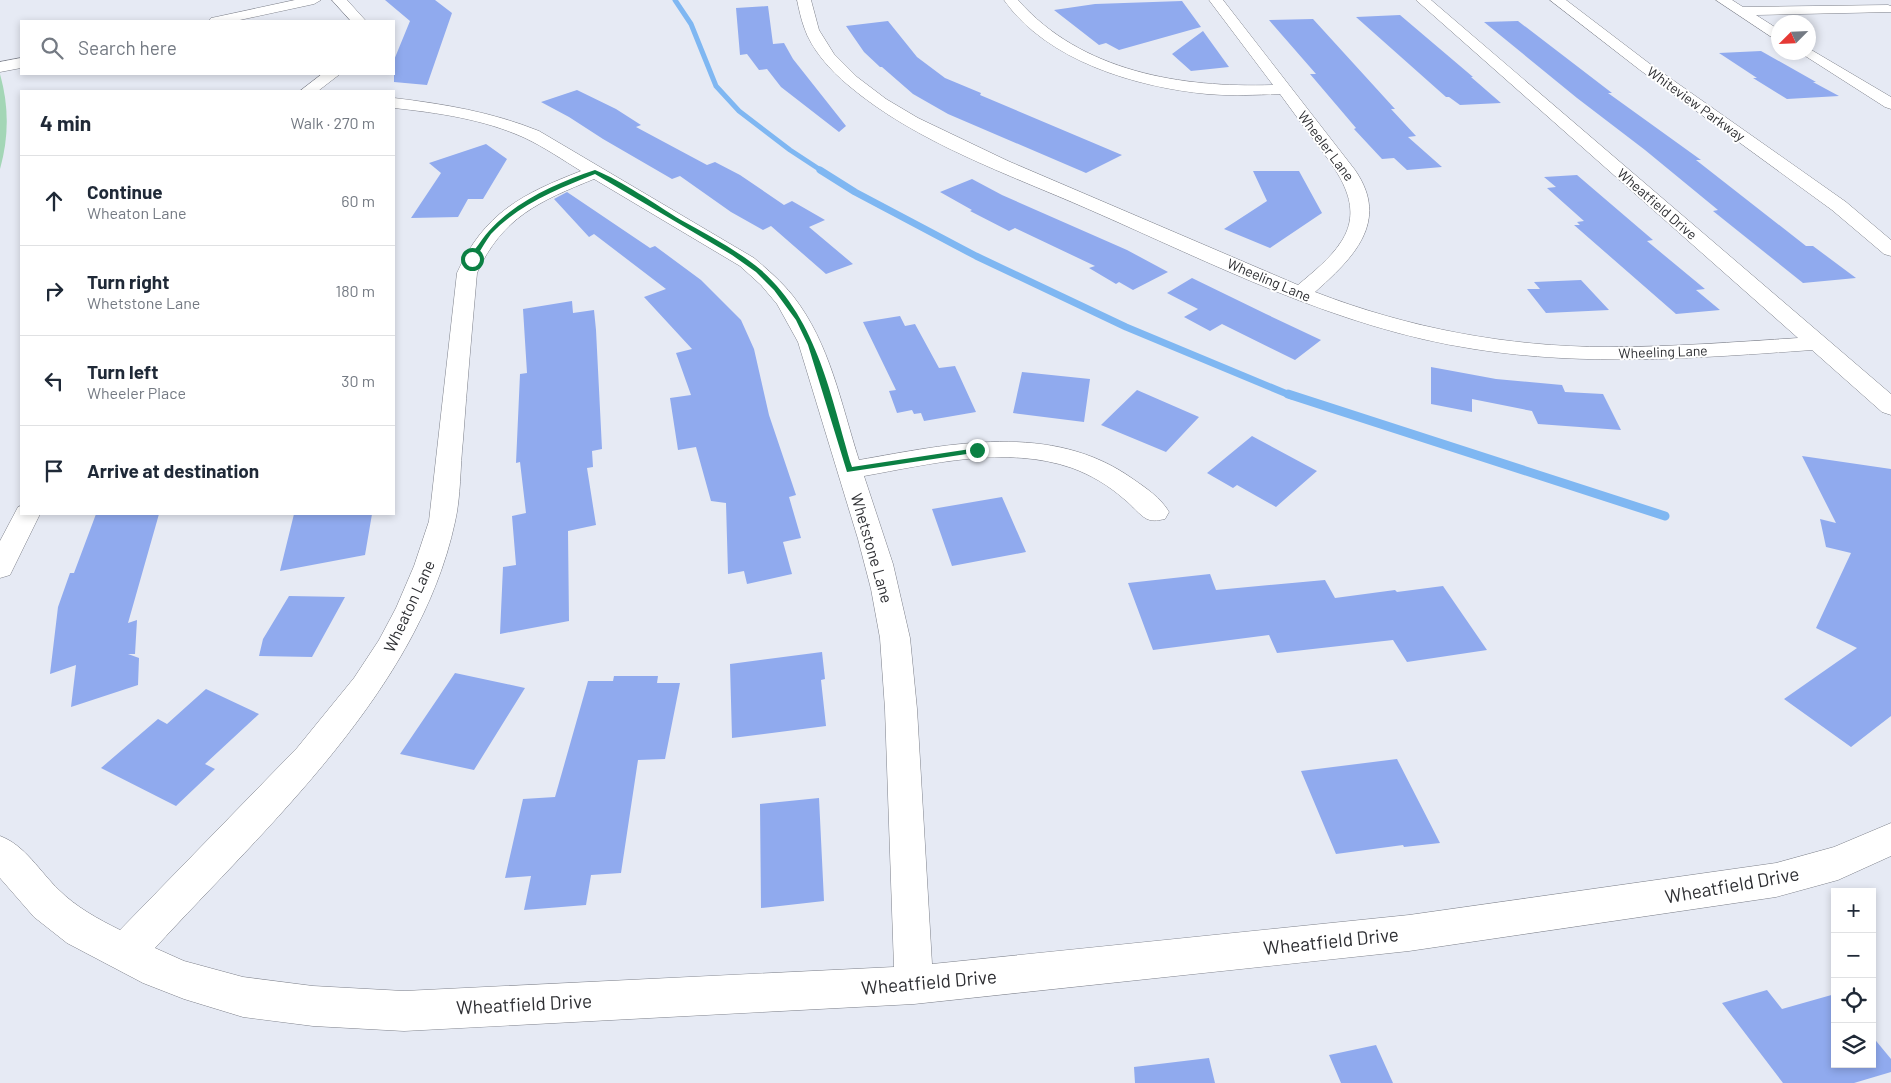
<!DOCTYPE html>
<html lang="en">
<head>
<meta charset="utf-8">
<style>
  body { margin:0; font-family:Barlow,sans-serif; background:#f2f2f3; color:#1f2937 }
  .controls { position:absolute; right:15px; bottom:15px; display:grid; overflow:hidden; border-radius:0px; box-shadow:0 2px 8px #0003 }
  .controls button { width:45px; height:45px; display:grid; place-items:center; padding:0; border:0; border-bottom:1px solid #e0e1e3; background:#fff; color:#1f2937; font:25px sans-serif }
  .compass { position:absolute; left:1771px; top:15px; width:45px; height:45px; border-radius:50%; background:#fff; box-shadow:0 2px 8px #0003; rotate:246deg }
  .stop { position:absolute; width:15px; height:15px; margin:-11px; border:4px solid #0b8043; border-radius:50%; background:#fff }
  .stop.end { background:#0b8043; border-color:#fff; box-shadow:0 1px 5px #0008 }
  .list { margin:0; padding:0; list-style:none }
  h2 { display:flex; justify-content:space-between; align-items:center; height:65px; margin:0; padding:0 20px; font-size:21px }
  h2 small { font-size:16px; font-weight:400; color:#747a83 }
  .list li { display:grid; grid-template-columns:32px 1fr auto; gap:15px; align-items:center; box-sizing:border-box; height:90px; padding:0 20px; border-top:1px solid #e0e1e3 }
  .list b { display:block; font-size:19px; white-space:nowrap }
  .list p { margin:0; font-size:16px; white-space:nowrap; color:#747a83 }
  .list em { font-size:16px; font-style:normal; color:#747a83 }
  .icon { flex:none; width:28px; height:28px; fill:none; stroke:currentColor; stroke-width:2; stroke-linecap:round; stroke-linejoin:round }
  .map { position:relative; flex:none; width:1891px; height:1083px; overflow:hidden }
  .search { position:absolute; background:#fff; box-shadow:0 2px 8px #0003; left:20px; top:20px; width:375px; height:55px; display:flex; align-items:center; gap:12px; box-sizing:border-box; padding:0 18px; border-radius:0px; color:#747a83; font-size:19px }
  .panel { position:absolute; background:#fff; box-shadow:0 2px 8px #0003; left:20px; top:90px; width:375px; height:425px; border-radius:0px }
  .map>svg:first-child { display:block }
  .green { fill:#a3d6b6 }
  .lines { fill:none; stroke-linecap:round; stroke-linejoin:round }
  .stream-far2 { stroke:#7fb7f2; stroke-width:5 }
  .stream-far1 { stroke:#7fb7f2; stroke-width:7 }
  .stream { stroke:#7fb7f2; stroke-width:9 }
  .building { fill:#90aaee }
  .minor-casing { stroke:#7d808a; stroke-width:1 }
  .minor { fill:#fff; fill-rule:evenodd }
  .route { fill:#0b8043 }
  .labels { text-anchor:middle; stroke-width:4; stroke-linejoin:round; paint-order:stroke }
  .far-street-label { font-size:14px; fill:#2e2f33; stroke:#fff }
  .street-label { font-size:16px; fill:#2e2f33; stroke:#fff }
  .near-street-label { font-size:19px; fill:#2e2f33; stroke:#fff }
</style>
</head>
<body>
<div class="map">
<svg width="1891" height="1083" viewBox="0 0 1891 1083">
  <rect width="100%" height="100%" fill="#e6eaf4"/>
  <path class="green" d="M0,74c9,32 9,63 0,95z"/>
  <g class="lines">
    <path class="stream-far2" d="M675,0l16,24 25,62 23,25 51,39 32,21"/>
    <path class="stream-far1" d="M820,170l35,22 121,64 150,71 166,69"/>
    <path class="stream" d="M1288,394l377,122"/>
  </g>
  <path class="building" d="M385,0h50l17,13 -25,72 -33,-3v-22l16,-39z
    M1182,1l19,26 -82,23 -13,-7 -7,2 -45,-35 41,-6z
    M768,6l5,38 11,-1 9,16 53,67 -7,6 -58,-45 -14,-18 -8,1 -12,-16 -7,1 -4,-47z
    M1400,15l73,62h-2l30,26 -41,2 -11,-8h-3l-90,-80z
    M1313,19l82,90h-4l25,27 -8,1 34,30 -35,3 -13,-12 -12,1 -28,-30 2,-1 -46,-54h6l-47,-54z
    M888,21l29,36 28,21 36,15 -1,2 142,60 -36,18 -138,-59 -35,-20 -31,-27h-2l-16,-15 -18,-26z
    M1518,21l94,72h-4l93,67h-5l110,86h7l43,32 -53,5 -90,-72 5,-1 -73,-60 -68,-52 -93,-76z
    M1203,31l26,36 -38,4 -19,-17z
    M1761,51l55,31h-3l26,14 -52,3 -34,-21h4l-38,-25z
    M577,90l39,19 25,16 -5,2 71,38 8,-3 25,13 44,30 8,-4 33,19 -16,7 44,37 -27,10 -55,-48 -8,4 -32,-18 -51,-36 -8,3 -69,-40 -34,-22 -28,-15z
    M486,144l21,15 -24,40h-15l-10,18 -47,1 30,-45 -12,-10z
    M1253,171h46l23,42 -52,35 -46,-19 43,-28z
    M1577,175l76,65 -6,1 58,48 -9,1 24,20 -44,4 -102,-89h6l-3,-3 7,-1 -37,-33 9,-1 -12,-10z
    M972,179l30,16 125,55 41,22 -35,18 -14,-8 -3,2 -27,-16 6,-2 -80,-38 -6,3 -39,-20 2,-1 -32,-18z
    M567,192l83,56 5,-2 46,34 40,40 13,29 15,66 27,80 -7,2 12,41 -18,4 9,32 -45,10 -3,-13 -16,3 -2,-71 -15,-2 -15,-54 -18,3 -8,-52 21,-3 -15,-42 16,-4 -48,-52 22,-8 -72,-55 -5,3 -35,-38z
    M1192,278l74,36 55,26 -26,20 -73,-36 -12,7 -26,-14 14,-8 -31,-16z
    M1581,280l28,30 -63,3 -19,-24h13l-6,-7z
    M572,301l1,12 21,-3 2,20 6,119 -10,2 1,16 -6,1 9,57 -28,6 1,90 -69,13 3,-67 13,-2 -4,-49 14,-3 -6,-51 -4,1 4,-89 7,-1 -4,-64z
    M900,316l5,10 10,-2 24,44 16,-2 21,46 -52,9 -3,-8 -7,1 -2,-4 -15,3 -8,-22 7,-1 -33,-68z
    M1431,367l65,12 66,6 3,7 38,2 18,36 -83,-6 -6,-13 -60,-12v13l-41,-8z
    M1022,372l68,7 -6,43 -71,-9z
    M1137,390l62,27 -33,35 -65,-27z
    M1252,436l65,35 -41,36 -39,-22 -4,3 -26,-15z
    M1802,456l89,13v247l-40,31 -67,-48 73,-51 -41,-20 35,-75 -25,-6 -6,-28 16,4z
    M1002,497l24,55 -74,14 -20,-57z
    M96,514h63l-31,109 9,-3 -2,34h-7l11,4 -1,27 -67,22 5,-42 -26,9 8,-67 12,-34h4z
    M294,514h78l-7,41 -85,16z
    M1210,574l6,16 109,-10 10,18 60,-8 2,2 46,-6 44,64 -80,12 -14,-22 -116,13 -8,-18 -116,15 -25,-67z
    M289,596l56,1 -33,60 -53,-1 4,-17z
    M822,652l3,27 -4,1 5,46 -94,12 -2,-74z
    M455,673l70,15 -51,82 -74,-16z
    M614,676h44l-1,7h23l-15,76 -27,1 -17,113 -30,2 -5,30 -62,5 7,-34 -26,2 18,-79 32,-2 33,-116h25z
    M206,689l53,25 -54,50 10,5 -39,37 -75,-38 57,-49 9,5z
    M1397,759l43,84 -36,4 -1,-2 -67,9 -35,-83z
    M819,798l5,103 -63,7 -1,-104z
    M1767,990l15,19 53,-15v70h37v-28l19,23v13l-37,11h-71l-61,-80z
    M1376,1045l17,38h-52l-12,-28z
    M1209,1058l6,25h-80l-1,-16z"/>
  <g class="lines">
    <defs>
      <path id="minor" d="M295,0h26l-7,4 -79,17h-26l2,-3 5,-1z
        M332,0h15l19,21h-15z
        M797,0h14l8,30 15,24 23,23 29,22 32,19 90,43 290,124c15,-13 32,-26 43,-43 24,-36 -3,-70 -25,-99 -12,-16 -24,-33 -36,-49 -25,1 -49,2 -73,0 -71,-7 -160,-33 -203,-94h14c63,72 164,88 255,85l-64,-85h14l132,170c36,52 -3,89 -40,122 93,36 193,55 293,55 63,0 127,-5 190,-9l-382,-338h15l460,394v21l-9,-3 -70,-62c-113,8 -225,17 -338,-1 -137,-21 -260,-85 -386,-140 -80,-35 -173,-67 -240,-124 -17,-14 -37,-36 -44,-58 -3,-8 -5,-18 -7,-27z
        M1550,0h16l84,64 196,138 45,38v16l-7,-2 -52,-44 -192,-140z
        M1716,0h16l11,7 145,-2 3,1v6l-135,3 22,14v10l-5,-1z
        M1808,48l83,49v12l-6,-2 -86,-55h9z
        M21,58v10l-21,4v-10z
        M322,74h18l-22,17h-18z
        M394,98c50,6 98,14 145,33l215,127c14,12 27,23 39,38 37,47 48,108 66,164 90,-16 193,-39 274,19 13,9 28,19 36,33l-4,7c-6,1 -11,3 -18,0 -8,-4 -15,-14 -23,-20 -16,-14 -33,-24 -52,-31 -66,-23 -141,-4 -208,8l29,88 17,74 7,71 15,255 477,-49 367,-52 58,-16 57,-24v33l-53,24 -62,17 -367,54 -495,53 -510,27 -91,-5 -70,-9 -59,-18 -41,-16 -76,-40 -33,-26 -34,-39v-42c25,9 40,36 59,54 17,17 39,29 61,40l177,-182 57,-70 25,-38 17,-32 18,-42 15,-45 28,-248c27,-60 65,-79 124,-102 -18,-11 -37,-24 -56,-33 -42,-19 -86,-25 -131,-30zM594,179l146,87 21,19 16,19 21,38 60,197 13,50 9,49 5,71 9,258 -490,24 -91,-5 -70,-9 -59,-16 -29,-13c112,-122 264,-258 300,-426 6,-26 5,-55 8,-82 4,-55 9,-111 14,-167 25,-56 63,-72 117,-94z
        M21,506v8h19l-30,61 -10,3v-37l18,-34z"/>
    </defs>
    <use href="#minor" class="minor-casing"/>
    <use href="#minor" class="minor"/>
  </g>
  <path class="route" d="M595,170c27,11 60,34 86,50 27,15 56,30 80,50 57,50 70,128 91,197l125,-19 4,2 -1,2 -133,20 -39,-127 -12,-25 -22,-30 -18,-18 -24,-17 -137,-81c-37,15 -76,30 -104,60 -6,8 -11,18 -17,26h-4c0,-5 5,-11 9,-16 25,-38 74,-60 116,-74z"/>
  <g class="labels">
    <g class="far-street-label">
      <text transform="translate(1696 104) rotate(36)" y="5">Whiteview Parkway</text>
      <text transform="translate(1326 146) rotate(53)" y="5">Wheeler Lane</text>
      <text transform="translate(1657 204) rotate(41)" y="5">Wheatfield Drive</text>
      <text transform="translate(1269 280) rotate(23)" y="5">Wheeling Lane</text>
      <text transform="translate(1663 352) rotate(-2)" y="5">Wheeling Lane</text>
    </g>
    <g class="street-label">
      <text transform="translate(872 548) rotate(74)" y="6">Whetstone Lane</text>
      <text transform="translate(409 606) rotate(-65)" y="6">Wheaton Lane</text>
    </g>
    <g class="near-street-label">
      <text transform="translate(1732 885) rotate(-10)" y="7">Wheatfield Drive</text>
      <text transform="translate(1331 941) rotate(-6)" y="7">Wheatfield Drive</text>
      <text transform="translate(929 982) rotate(-5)" y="7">Wheatfield Drive</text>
      <text transform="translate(524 1004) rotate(-3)" y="7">Wheatfield Drive</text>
    </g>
  </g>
</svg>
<div class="controls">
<button>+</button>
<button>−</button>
<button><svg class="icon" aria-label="locate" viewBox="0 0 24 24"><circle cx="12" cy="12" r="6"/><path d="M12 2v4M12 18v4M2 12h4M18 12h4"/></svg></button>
<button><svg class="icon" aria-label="layers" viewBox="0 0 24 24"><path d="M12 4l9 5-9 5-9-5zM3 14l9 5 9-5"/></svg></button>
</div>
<svg class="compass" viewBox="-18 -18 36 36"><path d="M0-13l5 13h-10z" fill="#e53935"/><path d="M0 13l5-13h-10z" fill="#747a83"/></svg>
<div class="stop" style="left:472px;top:259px"></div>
<div class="stop end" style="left:977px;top:450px"></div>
<div class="search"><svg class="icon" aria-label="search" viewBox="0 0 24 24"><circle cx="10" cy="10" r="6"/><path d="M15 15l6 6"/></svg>Search here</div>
<section class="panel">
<h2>4 min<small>Walk · 270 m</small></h2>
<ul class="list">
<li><svg class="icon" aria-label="ahead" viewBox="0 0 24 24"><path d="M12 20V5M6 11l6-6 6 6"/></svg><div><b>Continue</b><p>Wheaton Lane</p></div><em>60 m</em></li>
<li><svg class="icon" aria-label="right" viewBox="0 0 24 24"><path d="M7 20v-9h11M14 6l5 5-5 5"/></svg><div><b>Turn right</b><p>Whetstone Lane</p></div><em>180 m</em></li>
<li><svg class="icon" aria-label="left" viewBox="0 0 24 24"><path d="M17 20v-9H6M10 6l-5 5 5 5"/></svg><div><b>Turn left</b><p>Wheeler Place</p></div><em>30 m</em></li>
<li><svg class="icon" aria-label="arrive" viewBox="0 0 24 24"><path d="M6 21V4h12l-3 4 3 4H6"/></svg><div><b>Arrive at destination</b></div></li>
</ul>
</section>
</div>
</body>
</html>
